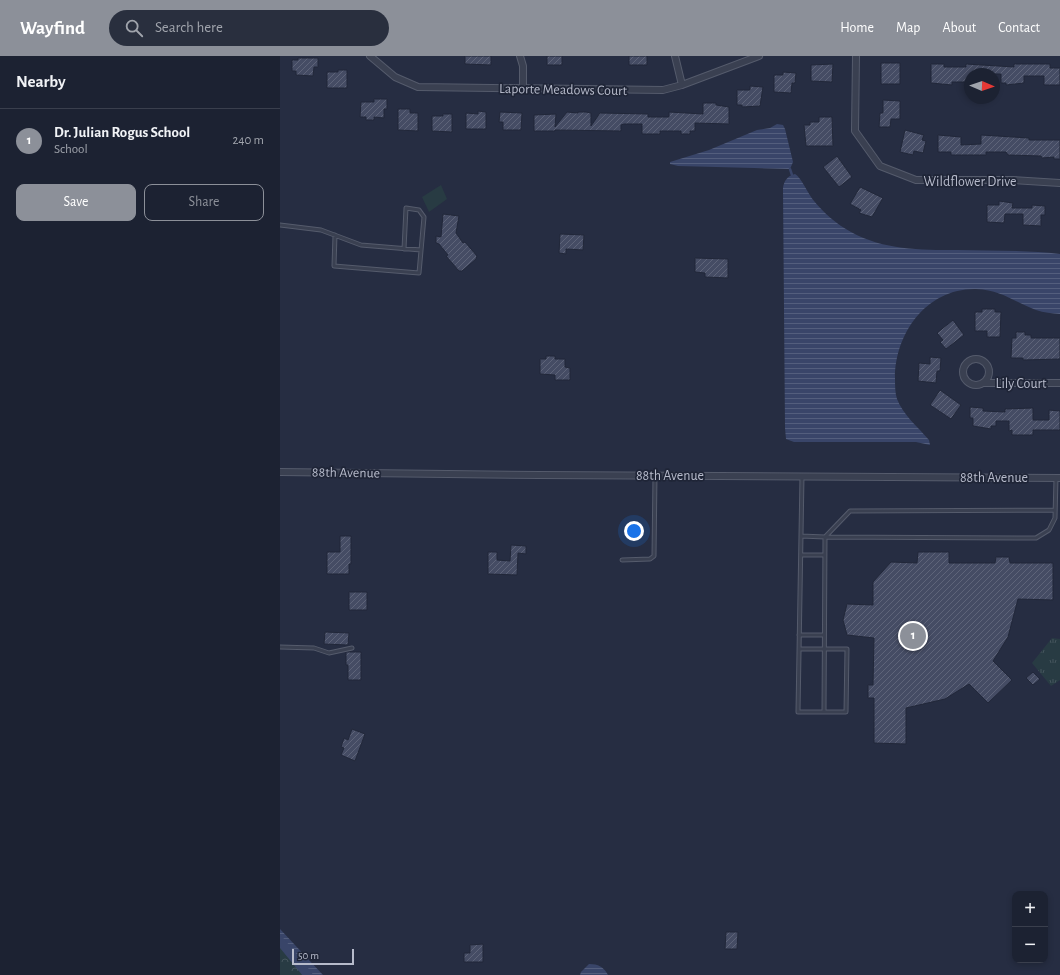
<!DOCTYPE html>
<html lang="en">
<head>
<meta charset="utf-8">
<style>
  body { margin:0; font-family:"Alegreya Sans",sans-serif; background:#292f3e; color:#f1f3f6 }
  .controls { position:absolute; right:12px; bottom:12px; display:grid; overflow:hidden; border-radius:8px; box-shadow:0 2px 6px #0003 }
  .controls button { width:36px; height:36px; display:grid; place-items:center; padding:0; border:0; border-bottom:1px solid #3a3f4d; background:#1c2232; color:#f1f3f6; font:20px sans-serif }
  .compass { position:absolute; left:684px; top:12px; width:36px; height:36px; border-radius:50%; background:#1c2232; box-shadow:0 2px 6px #0003; rotate:92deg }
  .scale { position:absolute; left:12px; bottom:10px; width:62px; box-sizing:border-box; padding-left:4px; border:2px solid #b7bbcb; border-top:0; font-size:11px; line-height:14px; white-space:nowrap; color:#b7bbcb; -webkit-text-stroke:3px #1f2537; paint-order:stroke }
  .you { position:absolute; left:354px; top:475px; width:14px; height:14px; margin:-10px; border:3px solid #fff; border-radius:50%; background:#1a73e8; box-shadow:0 0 0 6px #1a73e833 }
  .badge { display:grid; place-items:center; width:26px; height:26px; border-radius:50%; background:#8c9099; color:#fff; font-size:13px; font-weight:700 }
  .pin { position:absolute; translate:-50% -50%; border:2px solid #fff; box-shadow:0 1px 4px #0006 }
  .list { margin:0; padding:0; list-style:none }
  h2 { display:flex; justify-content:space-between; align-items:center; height:52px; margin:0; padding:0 16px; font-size:17px }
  h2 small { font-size:13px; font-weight:400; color:#a0a4ac }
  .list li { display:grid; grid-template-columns:26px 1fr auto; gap:12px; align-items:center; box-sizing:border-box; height:64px; padding:0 16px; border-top:1px solid #3a3f4d }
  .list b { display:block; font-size:15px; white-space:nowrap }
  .list p { margin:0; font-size:13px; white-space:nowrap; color:#a0a4ac }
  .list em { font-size:13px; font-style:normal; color:#a0a4ac }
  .actions { display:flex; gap:8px; padding:12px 16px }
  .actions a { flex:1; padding:9px 0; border:1px solid #8c9099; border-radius:8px; text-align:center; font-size:14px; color:#8c9099 }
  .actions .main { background:#8c9099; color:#fff }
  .icon { flex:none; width:22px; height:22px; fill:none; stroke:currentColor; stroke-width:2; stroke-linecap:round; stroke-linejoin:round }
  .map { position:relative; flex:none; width:780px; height:919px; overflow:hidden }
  header { display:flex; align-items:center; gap:24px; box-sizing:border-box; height:56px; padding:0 20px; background:#8c9099; color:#fff }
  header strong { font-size:19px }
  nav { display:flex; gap:22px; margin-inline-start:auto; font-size:14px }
  .search { width:280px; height:36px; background:#292f3e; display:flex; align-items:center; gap:10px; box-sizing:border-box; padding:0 14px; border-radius:22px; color:#a0a4ac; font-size:15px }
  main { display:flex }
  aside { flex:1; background:#1c2232 }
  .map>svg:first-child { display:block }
  .grass { fill:url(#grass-tufts) }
  .forest { fill:url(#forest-crowns) }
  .pitch { fill:#283b43 }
  .water { fill:url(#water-rules) }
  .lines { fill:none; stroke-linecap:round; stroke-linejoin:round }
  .stream { stroke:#394569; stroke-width:2.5 }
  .canal { stroke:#394569; stroke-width:9 }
  .building { fill:url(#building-hatch); stroke:#212739 }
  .service-casing { stroke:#555b6c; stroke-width:5 }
  .minor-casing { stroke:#555b6c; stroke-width:8 }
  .service { stroke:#3a4051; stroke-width:3 }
  .minor { stroke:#3a4051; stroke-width:6 }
  .labels { text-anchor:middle; stroke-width:3.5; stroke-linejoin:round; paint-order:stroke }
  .street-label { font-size:14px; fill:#b7bbcb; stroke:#1f2537 }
</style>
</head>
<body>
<header>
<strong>Wayfind</strong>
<div class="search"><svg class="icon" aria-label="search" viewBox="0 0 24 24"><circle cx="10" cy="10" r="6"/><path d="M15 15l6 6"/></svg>Search here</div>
<nav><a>Home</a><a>Map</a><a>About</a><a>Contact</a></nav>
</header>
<main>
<aside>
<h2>Nearby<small></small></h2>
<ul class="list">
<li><span class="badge">1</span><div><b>Dr. Julian Rogus School</b><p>School</p></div><em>240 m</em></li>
</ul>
<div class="actions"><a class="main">Save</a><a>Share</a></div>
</aside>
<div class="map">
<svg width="780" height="919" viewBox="0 0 780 919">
  <defs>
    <pattern id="grass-tufts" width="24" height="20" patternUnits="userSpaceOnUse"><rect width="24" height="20" fill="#283b43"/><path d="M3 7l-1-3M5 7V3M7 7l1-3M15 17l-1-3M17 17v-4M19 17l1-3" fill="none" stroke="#45555d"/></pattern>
    <pattern id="forest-crowns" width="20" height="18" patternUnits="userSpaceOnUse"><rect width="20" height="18" fill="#283b43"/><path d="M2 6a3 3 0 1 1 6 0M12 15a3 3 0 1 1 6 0" fill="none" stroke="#45555d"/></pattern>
    <pattern id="water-rules" width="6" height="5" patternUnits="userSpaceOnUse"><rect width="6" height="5" fill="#394569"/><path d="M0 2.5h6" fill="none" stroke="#535e7d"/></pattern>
    <pattern id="building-hatch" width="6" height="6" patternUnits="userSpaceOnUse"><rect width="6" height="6" fill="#454c64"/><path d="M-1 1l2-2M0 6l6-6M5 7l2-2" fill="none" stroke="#5e6479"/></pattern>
  </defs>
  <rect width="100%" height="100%" fill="#262d42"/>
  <path class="grass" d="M772,582l8,1v41l-9,6 -19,-23z"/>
  <path class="forest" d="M0,889l28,30h-28z"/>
  <path class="pitch" d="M161,129l6,14 -18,13 -7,-15z"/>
  <path class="water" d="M497,68l6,1 2,4 8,33 -3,7 -112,-3 -8,-2v-2l39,-12 48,-20 13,-2z
    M515,118c6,3 13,20 19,27 10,12 22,23 37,31 33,18 68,18 106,18 34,1 69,0 103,4v60c-8,-1 -16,-1 -24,-4 -22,-8 -34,-20 -60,-21 -49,-1 -81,44 -81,89 0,7 0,15 2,21 6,16 21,28 32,41l1,5 -14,-3h-122l-8,-3 -1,-11 -2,-240c1,-7 4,-12 12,-14z
    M0,873l43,46h-15l-28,-30z
    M309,908c9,0 15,3 19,11h-28l1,-3z"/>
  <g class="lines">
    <path class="stream" d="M510,113l2,6"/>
    <path class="canal" d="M0,885l28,34"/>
  </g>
  <path class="building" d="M185,0h26v9l-26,-1z
    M267,0h15v9h-15z
    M349,0h18v9h-18z
    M18,2h20v9h-4l-1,9 -17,-1v-4h-4v-11h6z
    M601,7h19v21h-19z
    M553,8l-1,18 -21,-1v-16z
    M651,8h13v3h22v-3l48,3v-3h36v4h10v17h-16v-9h-20v7l-18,2v-2h-5v-9h-31v8h-18v3l-21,-2z
    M58,14h9v18h-20v-16h11z
    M503,16l13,1 -1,10h-3l-1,10 -17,-1v-17h9z
    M470,30l13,1 -3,19 -18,1v-2h-5v-15h13z
    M94,43h13v10h-3v9l-10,-1v3h-8v-3h-6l1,-15h13z
    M603,44l17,1v18h-9l-1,8h-11l1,-14h3z
    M423,47h13v2l13,2v17l-34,-1v8h-5v3h-9v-3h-21v3h-18v-10h-18l-3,1v6l-66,-1v1h-21v-16l22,-1 -1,13 12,-15 11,1v-1h8l5,1v13l9,-13 48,1v3h21v-5l34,2z
    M118,53h12v4h8v18l-20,-1z
    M198,55l8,1v17h-20v-16l12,1z
    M220,56l22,1 -1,17h-18v-8h-4z
    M163,58h9v18l-20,-1v-15h11z
    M539,61h13l1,29h-27l-2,-21h6v-3h9z
    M625,74l19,5 -2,5 4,1 -3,12 -9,-2 -1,4 -13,-3z
    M658,79l23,2v8l20,-1v-9l48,3v2h31v19h-6v-2l-12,1 -1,-2 -33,-1 -2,-3h-20v3h-35v-3h-13z
    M557,100l15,21 -13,10 -16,-20z
    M580,131l23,11 -11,19 -13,-4 2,-3 -11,-6z
    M719,145l14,2 -1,5h20v-3l13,1v9h-4v11l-18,-1v-11h-18l-1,9 -17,-1v-17h12z
    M163,158l16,2 -3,17 7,10 2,-1 12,14 -1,3 -14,12h-3l-13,-15 2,-1 -9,-11 -3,-1v-7l5,1z
    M280,178l24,1 -1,15 -17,-1v5l-7,-1z
    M415,202l33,1v19l-23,-1v-4l-10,-1z
    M702,253h13v3h6l-1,25h-13v-6h-12v-19h7z
    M673,264l11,15 -18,14 -6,-7 3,-2 -6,-7z
    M736,276h9v3h6v3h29v21l-37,1v-2h-12l1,-20h4z
    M266,300h9v3h10v8l5,1v12h-15v-5l-15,-1v-15h6z
    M650,301l11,1 -1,13h-3l-1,12 -18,-2 1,-18 11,1z
    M660,334l21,15 -10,14 -21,-14z
    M690,351l13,1v3l22,1v-3l28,-1v12h16v-10l11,1v19h-27v5h-21v-5l-3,1v-10h-13v5h-5v3l-18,-3v-8h-3z
    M60,480h11v28h-2v10h-22v-22h13z
    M231,489l15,1v8l-8,-1 -1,22 -29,-1v-22h9v8l13,1z
    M638,496h31v11h46l1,-6h13l1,6h43v37l-35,-1 -10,38 -15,24 19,19 -24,23 -19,-19 -24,15 -39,9v36l-32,-1v-45h-6v-13h5l1,-47 -27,-3 -4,-15 4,-16 26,1v-23l18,-20 26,1z
    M69,536h18v18h-18z
    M45,576l24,1 -1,12 -24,-1z
    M66,596h15v28h-13v-15h-2z
    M753,616l7,7 -7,6 -7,-7z
    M72,673l13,5 -10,27 -14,-6 3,-7 -3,-1 3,-9 4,2z
    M446,876h12l-1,17h-12z
    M203,888v18h-19v-9h6v-8z"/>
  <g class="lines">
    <defs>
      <path id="service" d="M0,169l41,5 40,15 60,5
        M55,179l-1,31 85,7 5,-56 -5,-7 -13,-2 -2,41
        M521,480l24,1 25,-26 205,-1
        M521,499h23
        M342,504l28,-1 4,-3 1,-81
        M519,579h24
        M0,591l34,1 15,5 23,-5
        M519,593h48l-1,63h-48l4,-236
        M544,656l1,-175 211,1 13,-8 6,-12 1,-40"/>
      <path id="minor" d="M90,0l25,21 23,10 245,3 19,-5 77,-29
        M240,0l3,10v22
        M395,0l7,29
        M576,0l-1,75 25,35 36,14h97l47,3
        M683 316a13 13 0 1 1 26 0a13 13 0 1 1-26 0Z
        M703,327h77
        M0,416l260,3 520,3"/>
    </defs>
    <use href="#service" class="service-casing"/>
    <use href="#minor" class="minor-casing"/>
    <use href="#service" class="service"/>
    <use href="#minor" class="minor"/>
  </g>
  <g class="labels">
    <g class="street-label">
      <text transform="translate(283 33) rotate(1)" y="5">Laporte Meadows Court</text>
      <text x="690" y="130">Wildflower Drive</text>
      <text x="741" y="332">Lily Court</text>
      <text transform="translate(66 416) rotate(1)" y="5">88th Avenue</text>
      <text x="390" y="424">88th Avenue</text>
      <text x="714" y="426">88th Avenue</text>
    </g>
  </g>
</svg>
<div class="controls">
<button>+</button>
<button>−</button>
</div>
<svg class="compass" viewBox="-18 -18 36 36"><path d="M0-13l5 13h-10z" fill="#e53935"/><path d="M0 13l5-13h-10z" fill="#a0a4ac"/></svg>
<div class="scale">50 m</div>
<div class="you"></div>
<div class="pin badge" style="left:633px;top:580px">1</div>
</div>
</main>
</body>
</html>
